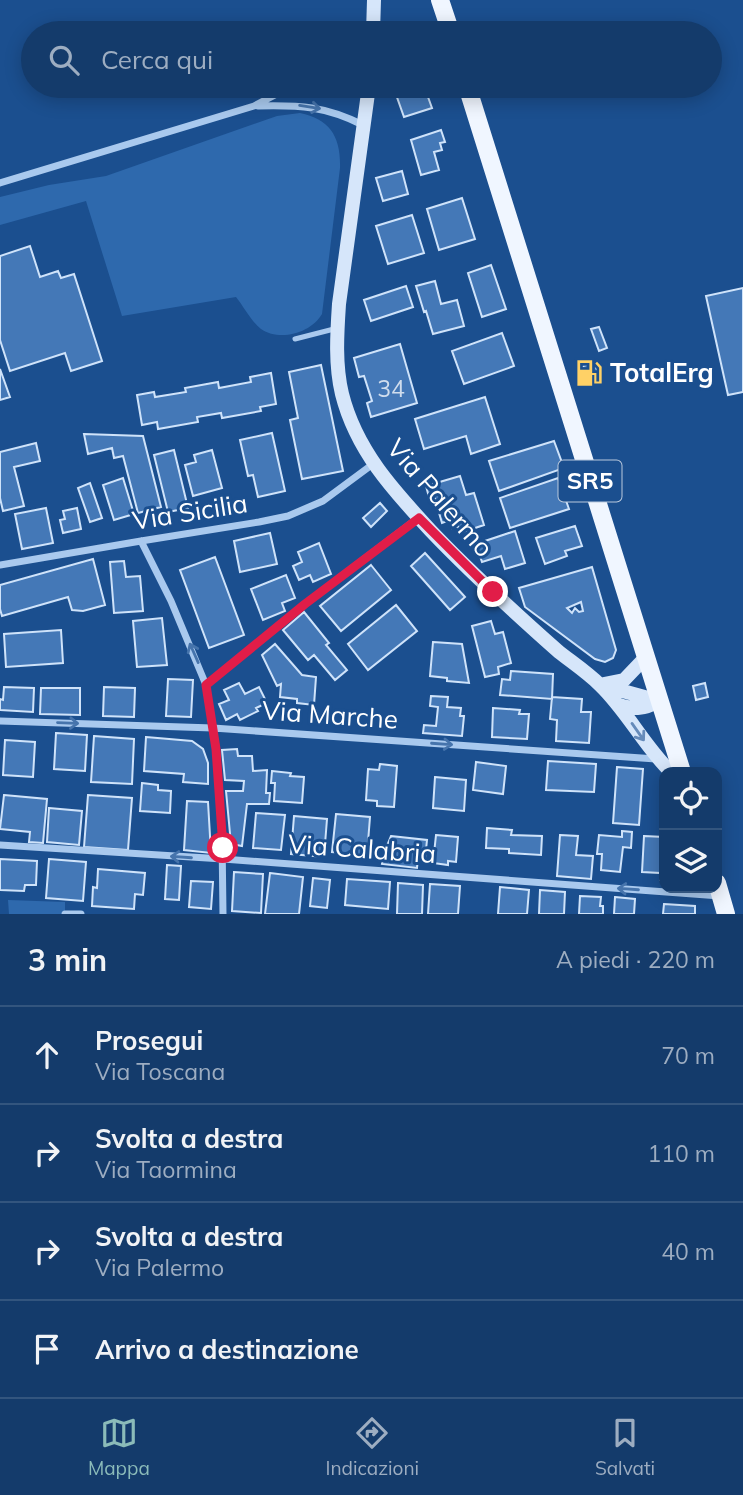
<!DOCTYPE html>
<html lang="it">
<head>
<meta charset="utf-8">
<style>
  body { margin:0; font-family:Mulish,sans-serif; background:#1d4271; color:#f1f3f6 }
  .controls { position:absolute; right:21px; bottom:21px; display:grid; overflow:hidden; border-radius:14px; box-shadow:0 4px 18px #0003 }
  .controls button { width:63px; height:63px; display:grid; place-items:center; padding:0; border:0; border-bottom:2px solid #33557e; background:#143b6b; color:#f1f3f6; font:35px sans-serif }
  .stop { position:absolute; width:21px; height:21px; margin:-16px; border:5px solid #e11d48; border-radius:50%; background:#fff }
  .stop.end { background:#e11d48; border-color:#fff; box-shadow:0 2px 7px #0008 }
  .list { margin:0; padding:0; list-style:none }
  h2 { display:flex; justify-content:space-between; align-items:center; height:91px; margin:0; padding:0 28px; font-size:30px }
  h2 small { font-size:23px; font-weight:400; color:#9dadc1 }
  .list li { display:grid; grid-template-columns:46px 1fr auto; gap:21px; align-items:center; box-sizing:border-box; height:98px; padding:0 28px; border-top:2px solid #33557e }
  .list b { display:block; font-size:26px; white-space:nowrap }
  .list p { margin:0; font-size:23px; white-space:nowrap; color:#9dadc1 }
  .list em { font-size:23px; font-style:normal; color:#9dadc1 }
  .icon { flex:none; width:38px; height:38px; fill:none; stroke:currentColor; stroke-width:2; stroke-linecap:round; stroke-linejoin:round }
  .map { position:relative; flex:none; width:743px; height:914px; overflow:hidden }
  .search { position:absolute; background:#143b6b; box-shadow:0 4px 18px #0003; left:21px; right:21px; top:21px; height:77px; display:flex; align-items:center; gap:18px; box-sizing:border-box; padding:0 24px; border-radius:38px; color:#9dadc1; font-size:26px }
  .sheet { height:483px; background:#143b6b }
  nav { display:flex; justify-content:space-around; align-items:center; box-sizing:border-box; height:98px; border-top:2px solid #33557e; background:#143b6b; font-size:19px; color:#9dadc1 }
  nav a { display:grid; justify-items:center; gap:4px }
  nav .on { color:#8bbbb9 }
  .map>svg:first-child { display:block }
  .green { fill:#2e69ad }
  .building { fill:#4478b7; stroke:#cfe3fa; stroke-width:2; fill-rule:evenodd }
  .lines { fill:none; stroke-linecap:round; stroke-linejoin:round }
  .lane { stroke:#a9c9ee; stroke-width:5 }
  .street { stroke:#a9c9ee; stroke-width:7 }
  .secondary { stroke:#d6e6fa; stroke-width:14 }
  .primary { stroke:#f0f6ff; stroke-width:18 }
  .oneway { stroke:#4674ac }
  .oneway2 { stroke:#668bba }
  .route { stroke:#e11d48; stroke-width:9 }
  .labels { text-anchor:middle; stroke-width:6; stroke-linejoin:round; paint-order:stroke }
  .number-label { font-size:23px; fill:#d0dded }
  .shield { fill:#1b4f8f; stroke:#bbcadd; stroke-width:2 }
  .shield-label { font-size:24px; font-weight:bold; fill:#fff }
  .poi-label { font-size:26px; font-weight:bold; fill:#fff; stroke:#1b4f8f; text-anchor:start }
  .street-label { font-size:26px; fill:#fff; stroke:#1b4f8f }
</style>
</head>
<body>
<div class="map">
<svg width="743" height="914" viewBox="0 0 743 914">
  <rect width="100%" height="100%" fill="#1b4f8f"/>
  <path class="green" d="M313,86h36l2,6 -1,3 -6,2 -50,-4z
    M300,113c30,6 41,24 40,55l-18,146c-11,19 -42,28 -61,15 -10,-8 -17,-22 -25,-32l-114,19 -36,-115 -86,24v-28l49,-12 57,-9 171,-60z
    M8,900l57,2v12h-56z"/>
  <path class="building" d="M393,86h31l8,22 -28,9z
    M441,130l4,12 -5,1 2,7 -8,2 5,18 -18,5 -10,-35z
    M402,171l6,23 -25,7 -7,-23z
    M462,198l13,41 -36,11 -12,-41z
    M412,215l12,38 -36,11 -12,-38z
    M30,246l10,31 18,-6 3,7 13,-4 28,87 -31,10 -6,-18 -55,18 -10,-31v-84z
    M491,265l15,44 -24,8 -14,-44z
    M435,281l6,23 16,-4 7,26 -31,8 -7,-23 -2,1 -8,-26z
    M406,286l7,21 -42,14 -7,-21z
    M743,288v104l-15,3 -22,-99z
    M599,327l8,21 -8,3 -8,-22z
    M502,333l12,33 -50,18 -12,-33z
    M400,344l17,59 -46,14 -4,-14 5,-2 -8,-25 -5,1 -5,-19z
    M594,362l6,16 -16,6 -6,-16z
    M321,365l22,106 -41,8 -12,-59 8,-2 -9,-46z
    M0,369l10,28 -10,3z
    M271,373l5,31 -16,3 1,4 -39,7 -1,-5 -24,4 1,5 -40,7 -1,-7 -15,3 -5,-30 17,-3 1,5 31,-5 -1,-4 33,-6 1,6 32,-6 -1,-5z
    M485,397l15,47 -29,10 -5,-18 -42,13 -9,-30z
    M272,433l13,58 -27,6 -5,-22 -5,1 -8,-36z
    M84,434l59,2 18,71 -23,6 -15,-57 -9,2 -2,-10 -24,6z
    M554,441l10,27 -65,23 -10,-30z
    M36,443l4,18 -26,6 10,39 -21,5 -3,-13v-46z
    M174,450l14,58 -20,4 -14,-57z
    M212,450l10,38 -29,8 -8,-31 11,-3 -2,-7z
    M460,476l6,19 8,-2 10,32 -24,8 -2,-7 -6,2 -2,-8 -8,3 -7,-24 -5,2 -4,-15z
    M123,478l11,36 -20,6 -11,-35z
    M558,478l11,31 -59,19 -10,-30z
    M90,483l12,35 -12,4 -12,-34z
    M380,503l7,8 -16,16 -8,-9z
    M46,508l7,35 -31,6 -7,-35z
    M77,508l4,21 -18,4 -3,-13 5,-1 -2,-8z
    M575,526l7,20 -17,5 2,5 -22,8 -9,-26z
    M515,531l10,32 -20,6 -4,-13 -19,6 -6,-18z
    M270,533l7,31 -37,8 -6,-31z
    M319,543l12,31 -18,8 -3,-7 -11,5 -6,-14 9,-4 -4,-10z
    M425,553l40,44 -15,13 -39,-44z
    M215,557l29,78 -35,13 -29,-78z
    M93,559l12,46 -22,6 -11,-1 -4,-13 -66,19 -2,-7v-24z
    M124,561l2,16 14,-1 3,35 -29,2 -4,-51z
    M371,565l20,25 -50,41 -21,-25z
    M592,567l24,83 -3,8 -8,4 -10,-3 -70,-52 -6,-19zM581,602l2,9 -4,1 -4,-4 -3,5 -5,-5z
    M286,575l9,23 -13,5 3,8 -22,9 -12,-31z
    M396,605l21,26 -49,39 -20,-26z
    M304,612l25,31 -3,2 21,25 -12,10 -21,-25 -6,5 -25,-30z
    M162,618l5,47 -30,2 -4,-46z
    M491,621l4,13 8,-2 8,31 -13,4 1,7 -14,3 -13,-51z
    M61,630l2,33 -57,4 -2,-33z
    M433,642l29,2 7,39 -22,-2v-3l-17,-2z
    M275,644l27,31 14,2 -2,28 -17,-2v-4l-17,-2 1,-13 -4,2 -15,-31z
    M511,671l42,3 -1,25 -52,-4 2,-16 8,1z
    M168,679l25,1 -2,37 -25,-1z
    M239,683l6,11 14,-7 8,16 -11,5 2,3 -18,9 -3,-6 -11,6 -7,-16 10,-4 -5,-10z
    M705,683l3,14 -12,3 -3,-14z
    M4,687l30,1 -1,24 -33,-2v-11l3,1z
    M104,687l31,1 -1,29 -31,-1z
    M41,688h39v27l-40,-1z
    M431,696l17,1 -1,10 14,1 -1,8h4l-2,20 -39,-3 1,-8 12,1 2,-19 -8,-1z
    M552,697l30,2 -1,13h10l-2,31 -33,-2 1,-21 -7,-1z
    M493,708l27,2 -1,4h10l-2,25 -35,-2z
    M56,733l31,2 -2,36 -31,-2z
    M94,736l40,3 -2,45 -41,-2z
    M146,737l46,4 11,8 5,14v21l-25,-2 1,-8 -40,-3z
    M5,740l30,2 -2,35 -30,-2z
    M237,749l1,7h14l1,15 14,-1 -1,23h4l-1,11h-22l-5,42 -11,-2 -5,-53h17l1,-10 -19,-1 -3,-30z
    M548,761l48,3 -2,28 -48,-2z
    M476,762l30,4 -3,28 -30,-4z
    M380,764l17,2 -3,41 -17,-1v-5l-11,-1 2,-31 11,1z
    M617,767l26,2 -4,56 -26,-2z
    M272,771l19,2 -1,3 14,1 -2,26 -28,-2 1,-18h-4z
    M435,777l31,3 -2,31 -31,-3z
    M142,783l16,2v5l13,1 -1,22 -30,-2z
    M4,795l43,4 -4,44 -14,-1 1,-10 -30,-3z
    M88,795l44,3 -4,52 -44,-3z
    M187,801l21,1 3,51 -27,-3z
    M49,808l33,3 -3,34 -32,-3z
    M256,813l29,2 -4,35 -28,-2z
    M336,814l34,3 -3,38 -35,-3z
    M294,816l33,3 -3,38 -33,-3z
    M487,828l25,2 -1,5 31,1 -1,19 -32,-2v-4l-23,-1z
    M622,831l10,1 -1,16 -8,-1 -3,25 -19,-2 1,-16h-5l2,-19 23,2z
    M436,835l22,2 -2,25 -8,-1v4l-15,-2z
    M560,835l18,1 -2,19 17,1 -2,23 -34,-3z
    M391,836l36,4 -2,19 -7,-1 -1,10 -35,-4 2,-11z
    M644,836l20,1v43h-4v-7l-18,-1z
    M0,859l37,2 -1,24h-11l-1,6 -24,-1z
    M49,859l37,3 -3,39 -37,-3z
    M167,865l14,1 -2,34 -14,-1z
    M98,869l47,4 -2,22 -8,-1 -1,15 -42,-3 1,-19 4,1z
    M234,872l29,2 -2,39 -29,-2z
    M270,873l33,4 -4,37h-34z
    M313,878l17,2 -3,28 -17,-2z
    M347,879l43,3 -2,27 -43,-4z
    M191,881l22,1 -2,27 -22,-2z
    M398,883l25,2 -1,29h-25z
    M430,884l30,2 -2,28h-30z
    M500,887l29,3 -2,24h-29z
    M540,890l25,2 -1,22h-25z
    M580,896l21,1 -1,9h3v8h-24z
    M615,897l20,2 -1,15h-20z
    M664,904l31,2v8h-32z"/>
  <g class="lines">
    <path class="lane" d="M295,339l39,-10"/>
    <path class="street" d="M258,106c42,-1 67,0 105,19
      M0,183l254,-77 38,-20
      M141,541l30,60 35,84 10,64 6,88 1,77
      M0,565l141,-24 118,-19 29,-6 35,-15 50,-37
      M206,685l99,-81 113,-86
      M0,721l213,7 443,31
      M0,845l223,14 497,37
      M65,914h16"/>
    <path class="secondary" d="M373,33l1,-33
      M369,86l-30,218c-2,30 -4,61 3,90 14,56 51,96 89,137 41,43 84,82 128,121 14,11 29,21 41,33 28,27 44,61 71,87
      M604,684l20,-4 21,-22
      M601,685l58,16
      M619,705c16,5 25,4 40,-4"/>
    <path class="primary" d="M440,0l11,33
      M467,86l215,686
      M717,883l9,31"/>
  </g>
  <defs><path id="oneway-shaft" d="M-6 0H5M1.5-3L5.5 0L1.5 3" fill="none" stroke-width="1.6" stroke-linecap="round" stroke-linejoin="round" transform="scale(1.75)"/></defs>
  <g class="oneway">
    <use href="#oneway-shaft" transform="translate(310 107) rotate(9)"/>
    <use href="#oneway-shaft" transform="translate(194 653) rotate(-114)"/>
    <use href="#oneway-shaft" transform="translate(68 723) rotate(2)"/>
    <use href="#oneway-shaft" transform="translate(442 744) rotate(4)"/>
    <use href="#oneway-shaft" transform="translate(181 857) rotate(-176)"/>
    <use href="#oneway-shaft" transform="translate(628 889) rotate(-176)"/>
  </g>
  <use class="oneway2" href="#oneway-shaft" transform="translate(638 732) rotate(55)"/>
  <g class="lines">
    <path class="route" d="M223,848l-7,-99 -10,-64 99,-81 114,-86 74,74"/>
  </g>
  <defs>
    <symbol id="fuel-bare" viewBox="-9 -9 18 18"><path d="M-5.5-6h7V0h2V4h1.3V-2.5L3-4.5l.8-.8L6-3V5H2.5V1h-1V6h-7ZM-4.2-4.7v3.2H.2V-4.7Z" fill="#ffd166" stroke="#1b4f8f" stroke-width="2.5" paint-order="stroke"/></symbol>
  </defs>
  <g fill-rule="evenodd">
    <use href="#fuel-bare" x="570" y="354" width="38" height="38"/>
  </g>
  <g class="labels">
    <g class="number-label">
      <text x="391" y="397">34</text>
    </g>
    <rect class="shield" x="558.5" y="460.5" width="63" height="41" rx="5"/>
    <g class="shield-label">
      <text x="590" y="489">SR5</text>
    </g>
    <g class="poi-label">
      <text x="610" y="382">TotalErg</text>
    </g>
    <g class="street-label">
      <text transform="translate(440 498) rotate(49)" y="9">Via Palermo</text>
      <text transform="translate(190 512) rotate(-9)" y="9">Via Sicilia</text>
      <text transform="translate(330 715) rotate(4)" y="9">Via Marche</text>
      <text transform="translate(362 849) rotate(4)" y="9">Via Calabria</text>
    </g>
  </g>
</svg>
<div class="controls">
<button><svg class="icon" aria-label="locate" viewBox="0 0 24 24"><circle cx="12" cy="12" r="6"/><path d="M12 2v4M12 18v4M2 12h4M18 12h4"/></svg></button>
<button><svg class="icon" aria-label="layers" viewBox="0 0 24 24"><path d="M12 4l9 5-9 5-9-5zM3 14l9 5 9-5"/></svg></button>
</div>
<div class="stop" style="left:223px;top:848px"></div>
<div class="stop end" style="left:493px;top:592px"></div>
<div class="search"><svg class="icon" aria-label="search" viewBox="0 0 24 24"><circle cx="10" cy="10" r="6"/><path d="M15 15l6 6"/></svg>Cerca qui</div>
</div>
<section class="sheet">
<h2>3 min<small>A piedi · 220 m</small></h2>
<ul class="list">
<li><svg class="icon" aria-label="ahead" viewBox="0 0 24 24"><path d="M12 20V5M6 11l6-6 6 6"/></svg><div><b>Prosegui</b><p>Via Toscana</p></div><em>70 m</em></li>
<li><svg class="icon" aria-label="right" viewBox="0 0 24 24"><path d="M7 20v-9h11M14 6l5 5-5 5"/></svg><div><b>Svolta a destra</b><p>Via Taormina</p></div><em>110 m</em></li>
<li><svg class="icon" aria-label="right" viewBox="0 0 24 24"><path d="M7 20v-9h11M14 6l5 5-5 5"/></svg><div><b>Svolta a destra</b><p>Via Palermo</p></div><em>40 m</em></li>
<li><svg class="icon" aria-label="arrive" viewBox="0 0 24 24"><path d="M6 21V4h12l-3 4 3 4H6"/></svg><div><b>Arrivo a destinazione</b></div></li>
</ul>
</section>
<nav>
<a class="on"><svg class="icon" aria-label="map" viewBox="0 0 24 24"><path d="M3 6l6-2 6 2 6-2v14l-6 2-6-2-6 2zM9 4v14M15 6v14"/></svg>Mappa</a>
<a><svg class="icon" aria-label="directions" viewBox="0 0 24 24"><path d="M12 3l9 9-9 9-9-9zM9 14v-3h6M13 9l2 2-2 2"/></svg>Indicazioni</a>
<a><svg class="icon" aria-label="saved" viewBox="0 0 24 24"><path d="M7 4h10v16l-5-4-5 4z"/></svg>Salvati</a>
</nav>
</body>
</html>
